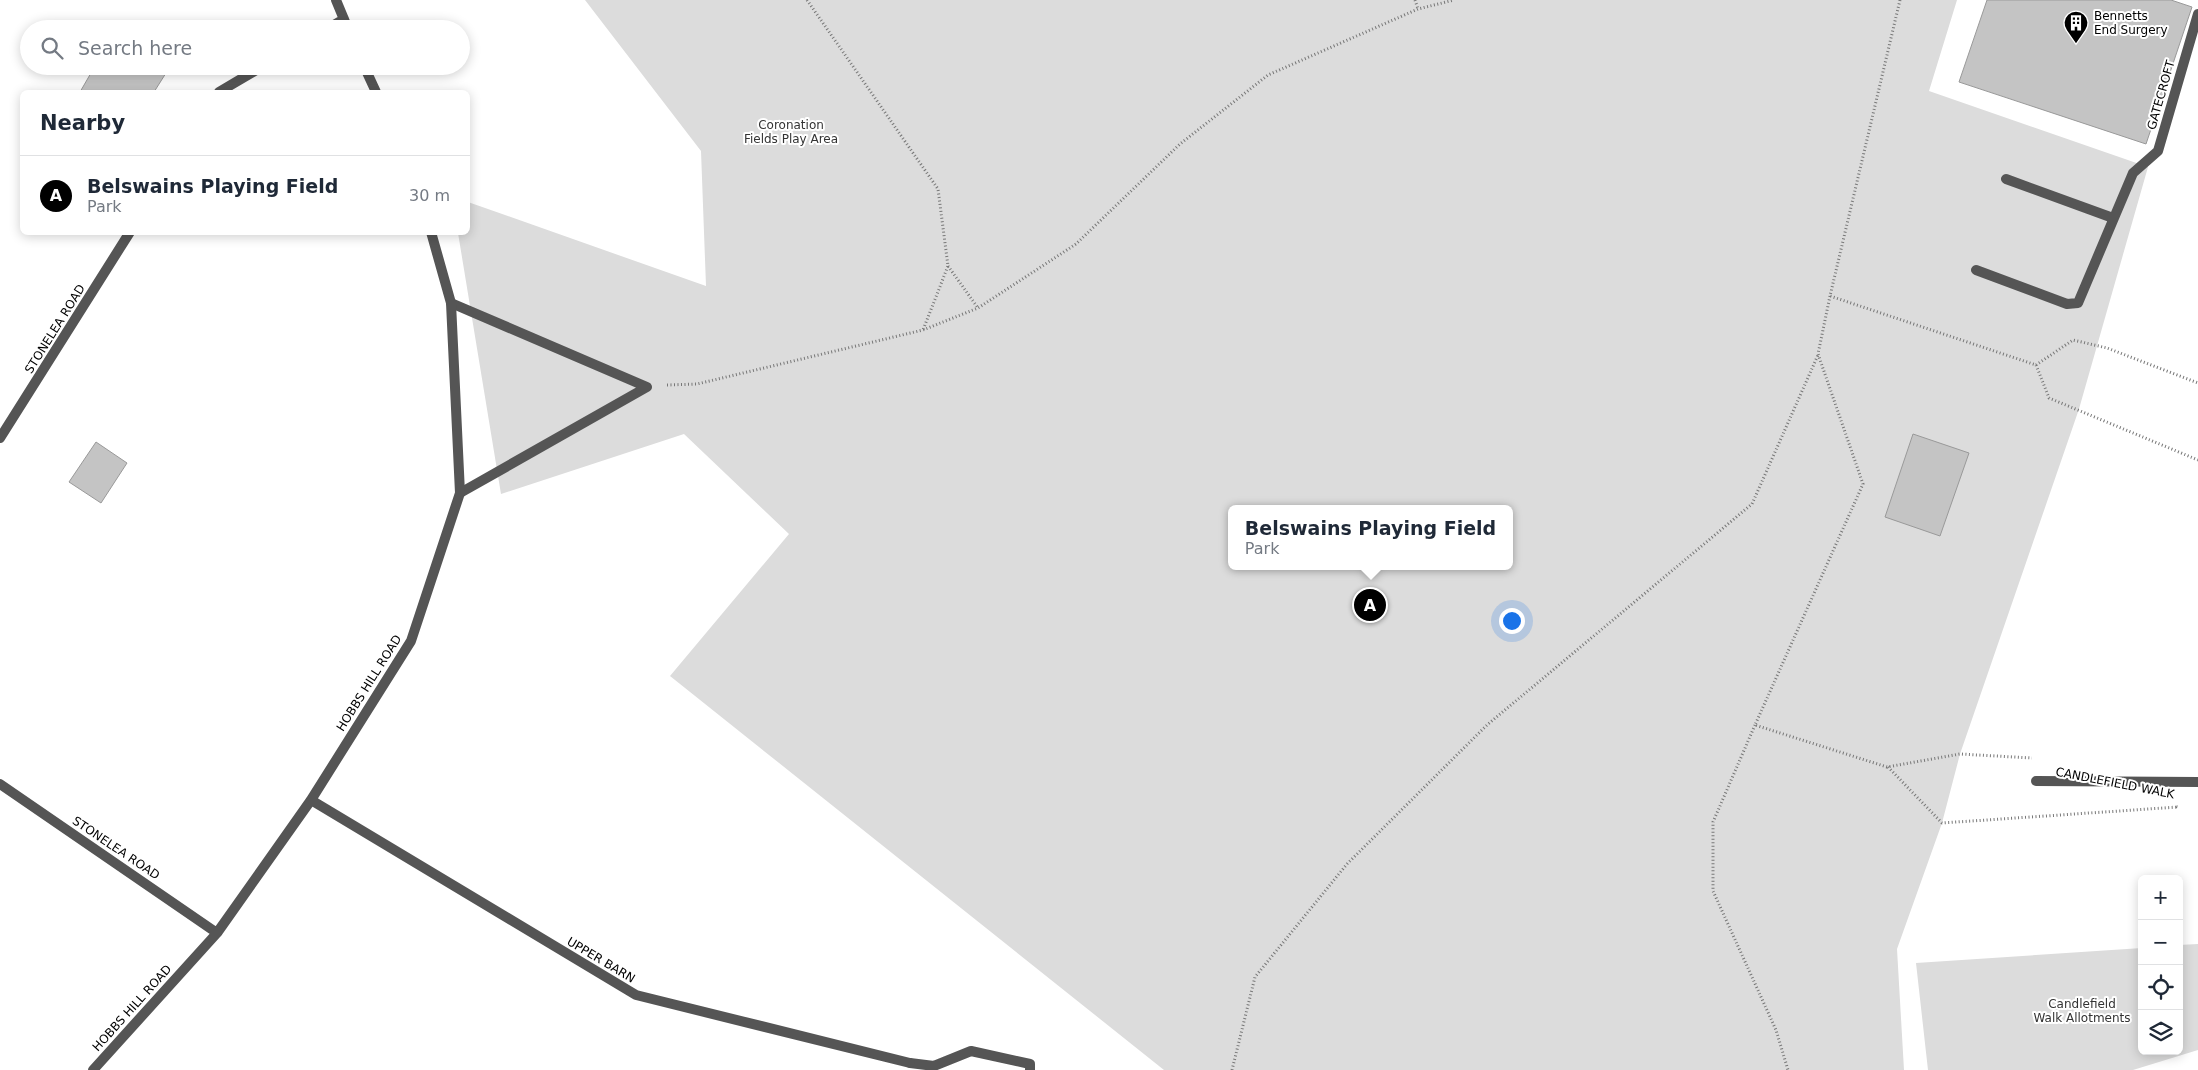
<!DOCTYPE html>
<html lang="en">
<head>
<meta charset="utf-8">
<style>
  body { margin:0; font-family:"DejaVu Sans",sans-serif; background:#f2f2f3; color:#1f2937 }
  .controls { position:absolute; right:15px; bottom:15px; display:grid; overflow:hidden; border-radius:8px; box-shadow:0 2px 12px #0003 }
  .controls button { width:45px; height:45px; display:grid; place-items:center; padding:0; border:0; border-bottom:1px solid #e0e1e3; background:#fff; color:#1f2937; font:25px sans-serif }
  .you { position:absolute; left:1511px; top:620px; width:18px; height:18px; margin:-12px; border:4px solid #fff; border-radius:50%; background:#1a73e8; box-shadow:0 0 0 8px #1a73e833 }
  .badge { display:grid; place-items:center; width:32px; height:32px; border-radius:50%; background:#000; color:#fff; font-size:16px; font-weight:700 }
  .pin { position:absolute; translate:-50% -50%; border:2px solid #fff; box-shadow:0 1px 5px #0006 }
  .popup { position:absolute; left:1228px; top:505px; width:285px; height:65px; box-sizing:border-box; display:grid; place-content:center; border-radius:8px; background:#fff; filter:drop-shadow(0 1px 4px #0005); font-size:16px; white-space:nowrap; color:#747a83 }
  .popup b { font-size:19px; color:#1f2937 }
  .popup::after { content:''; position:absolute; left:50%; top:100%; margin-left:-10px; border:10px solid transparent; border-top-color:#fff }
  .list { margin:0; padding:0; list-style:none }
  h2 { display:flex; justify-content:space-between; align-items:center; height:65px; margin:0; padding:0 20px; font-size:21px }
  h2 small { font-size:16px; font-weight:400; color:#747a83 }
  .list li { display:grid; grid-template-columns:32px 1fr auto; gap:15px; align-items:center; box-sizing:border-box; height:80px; padding:0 20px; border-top:1px solid #e0e1e3 }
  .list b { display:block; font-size:19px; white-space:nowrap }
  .list p { margin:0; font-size:16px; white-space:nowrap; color:#747a83 }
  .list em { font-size:16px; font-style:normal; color:#747a83 }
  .icon { flex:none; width:28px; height:28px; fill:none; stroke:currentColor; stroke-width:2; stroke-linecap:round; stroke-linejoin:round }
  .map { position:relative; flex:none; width:2198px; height:1070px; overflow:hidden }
  .search { position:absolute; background:#fff; box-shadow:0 2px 12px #0003; left:20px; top:20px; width:450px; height:55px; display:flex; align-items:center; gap:12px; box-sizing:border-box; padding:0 18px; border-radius:28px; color:#747a83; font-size:19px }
  .panel { position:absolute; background:#fff; box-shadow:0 2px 12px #0003; left:20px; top:90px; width:450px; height:145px; border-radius:8px }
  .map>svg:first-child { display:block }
  .green { fill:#dcdcdc; fill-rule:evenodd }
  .building { fill:#c4c4c4; stroke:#999 }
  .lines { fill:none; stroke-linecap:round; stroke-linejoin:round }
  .path { stroke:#777; stroke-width:3; stroke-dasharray:1 2.5; stroke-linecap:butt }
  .service { stroke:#555; stroke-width:10 }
  .minor { stroke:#555; stroke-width:10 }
  .labels { text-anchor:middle; stroke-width:4; stroke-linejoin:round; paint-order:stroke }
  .poi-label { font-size:12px; fill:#000; stroke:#fff; text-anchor:start }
  .street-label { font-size:12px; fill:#000; stroke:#fff }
  .park-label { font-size:12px; fill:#333; stroke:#fff }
</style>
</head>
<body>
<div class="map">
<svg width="2198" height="1070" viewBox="0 0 2198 1070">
  <rect width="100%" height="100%" fill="#fff"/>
  <path class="green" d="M585,0h1372l-28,91 219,76 -69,242 -119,345 -18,69 -45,126 7,121h-740l-494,-394 119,-142 -105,-100 -183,60 -43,-261 10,-1v-30l238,84 -5,-135zM1231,509h278v57h-278z
    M2198,944v106l-65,20h-205l-12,-107 226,-15v103h37v-106z"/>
  <path class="building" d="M1987,0h184l21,7 -46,137 -187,-62z
    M95,66h61l10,7 -12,19h-74z
    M1913,434l56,19 -29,83 -55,-19z
    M96,442l31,21 -26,40 -32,-21z"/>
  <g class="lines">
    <path class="path" d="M807,0l131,189 10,77 -25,64
      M1415,0l3,9
      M1900,0l-70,296 206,69 13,33 149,62
      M948,266l30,42
      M1830,296l-12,58 45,130 -108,241 132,42 73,-13 72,4
      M2036,365l37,-25 34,8 91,35
      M667,385l30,-1 226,-54 55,-22 98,-64 104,-100 88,-69 150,-66 36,-9
      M1755,725l-42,97v69l63,139 12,40
      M1888,767l54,56 236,-16 -4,-1
      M1232,1070l23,-93 92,-113 140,-139 265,-221 66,-149"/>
    <path class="service" d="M2006,179l107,39
      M1976,270l91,34 11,-1 55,-130 25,-22 40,-137
      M451,303l196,84 -187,106
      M910,1063l24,3 37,-15 59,13v6"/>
    <path class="minor" d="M336,0l12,29
      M327,29l17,-10
      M364,66l12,26
      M219,92l44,-26
      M0,438l130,-206
      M2036,781l162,1
      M0,784l217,149
      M311,800l325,195 274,68
      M93,1070l124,-137 94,-133 100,-159 49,-148 -9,-190 -20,-71"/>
  </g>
  <defs>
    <symbol id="building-pin" viewBox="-11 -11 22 30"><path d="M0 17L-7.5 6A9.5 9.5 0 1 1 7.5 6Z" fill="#000" stroke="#fff"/><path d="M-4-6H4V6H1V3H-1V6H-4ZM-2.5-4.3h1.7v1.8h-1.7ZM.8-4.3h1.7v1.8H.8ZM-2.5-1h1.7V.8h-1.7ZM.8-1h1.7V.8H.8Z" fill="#fff"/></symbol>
  </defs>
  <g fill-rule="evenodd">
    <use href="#building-pin" x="2062" y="9" width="28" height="38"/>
  </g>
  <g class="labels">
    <g class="poi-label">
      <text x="2094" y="20">Bennetts<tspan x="2094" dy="14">End Surgery</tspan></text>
    </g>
    <g class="street-label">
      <text transform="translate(2161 95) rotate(-74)" y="4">GATECROFT</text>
      <text transform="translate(55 329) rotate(-58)" y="4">STONELEA ROAD</text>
      <text transform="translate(369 683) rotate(-58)" y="4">HOBBS HILL ROAD</text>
      <text transform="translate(2115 783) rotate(11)" y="4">CANDLEFIELD WALK</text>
      <text transform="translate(116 848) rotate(34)" y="4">STONELEA ROAD</text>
      <text transform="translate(601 960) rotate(31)" y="4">UPPER BARN</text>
      <text transform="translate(132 1008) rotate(-48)" y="4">HOBBS HILL ROAD</text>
    </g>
    <g class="park-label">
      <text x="791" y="129">Coronation<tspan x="791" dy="14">Fields Play Area</tspan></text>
      <text x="2082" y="1008">Candlefield<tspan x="2082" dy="14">Walk Allotments</tspan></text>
    </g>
  </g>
</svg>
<div class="controls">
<button>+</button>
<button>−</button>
<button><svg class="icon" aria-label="locate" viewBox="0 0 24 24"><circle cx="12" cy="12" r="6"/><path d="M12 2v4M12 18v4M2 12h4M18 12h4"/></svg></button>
<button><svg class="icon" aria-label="layers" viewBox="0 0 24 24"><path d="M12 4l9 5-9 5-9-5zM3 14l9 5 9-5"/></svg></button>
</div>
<div class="you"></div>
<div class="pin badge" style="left:1370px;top:605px">A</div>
<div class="popup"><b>Belswains Playing Field</b>Park</div>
<div class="search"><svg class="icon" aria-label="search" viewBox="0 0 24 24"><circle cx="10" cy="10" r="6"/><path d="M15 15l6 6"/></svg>Search here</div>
<section class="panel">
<h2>Nearby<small></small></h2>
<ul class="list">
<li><span class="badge">A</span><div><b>Belswains Playing Field</b><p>Park</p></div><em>30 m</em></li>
</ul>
</section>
</div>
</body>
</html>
